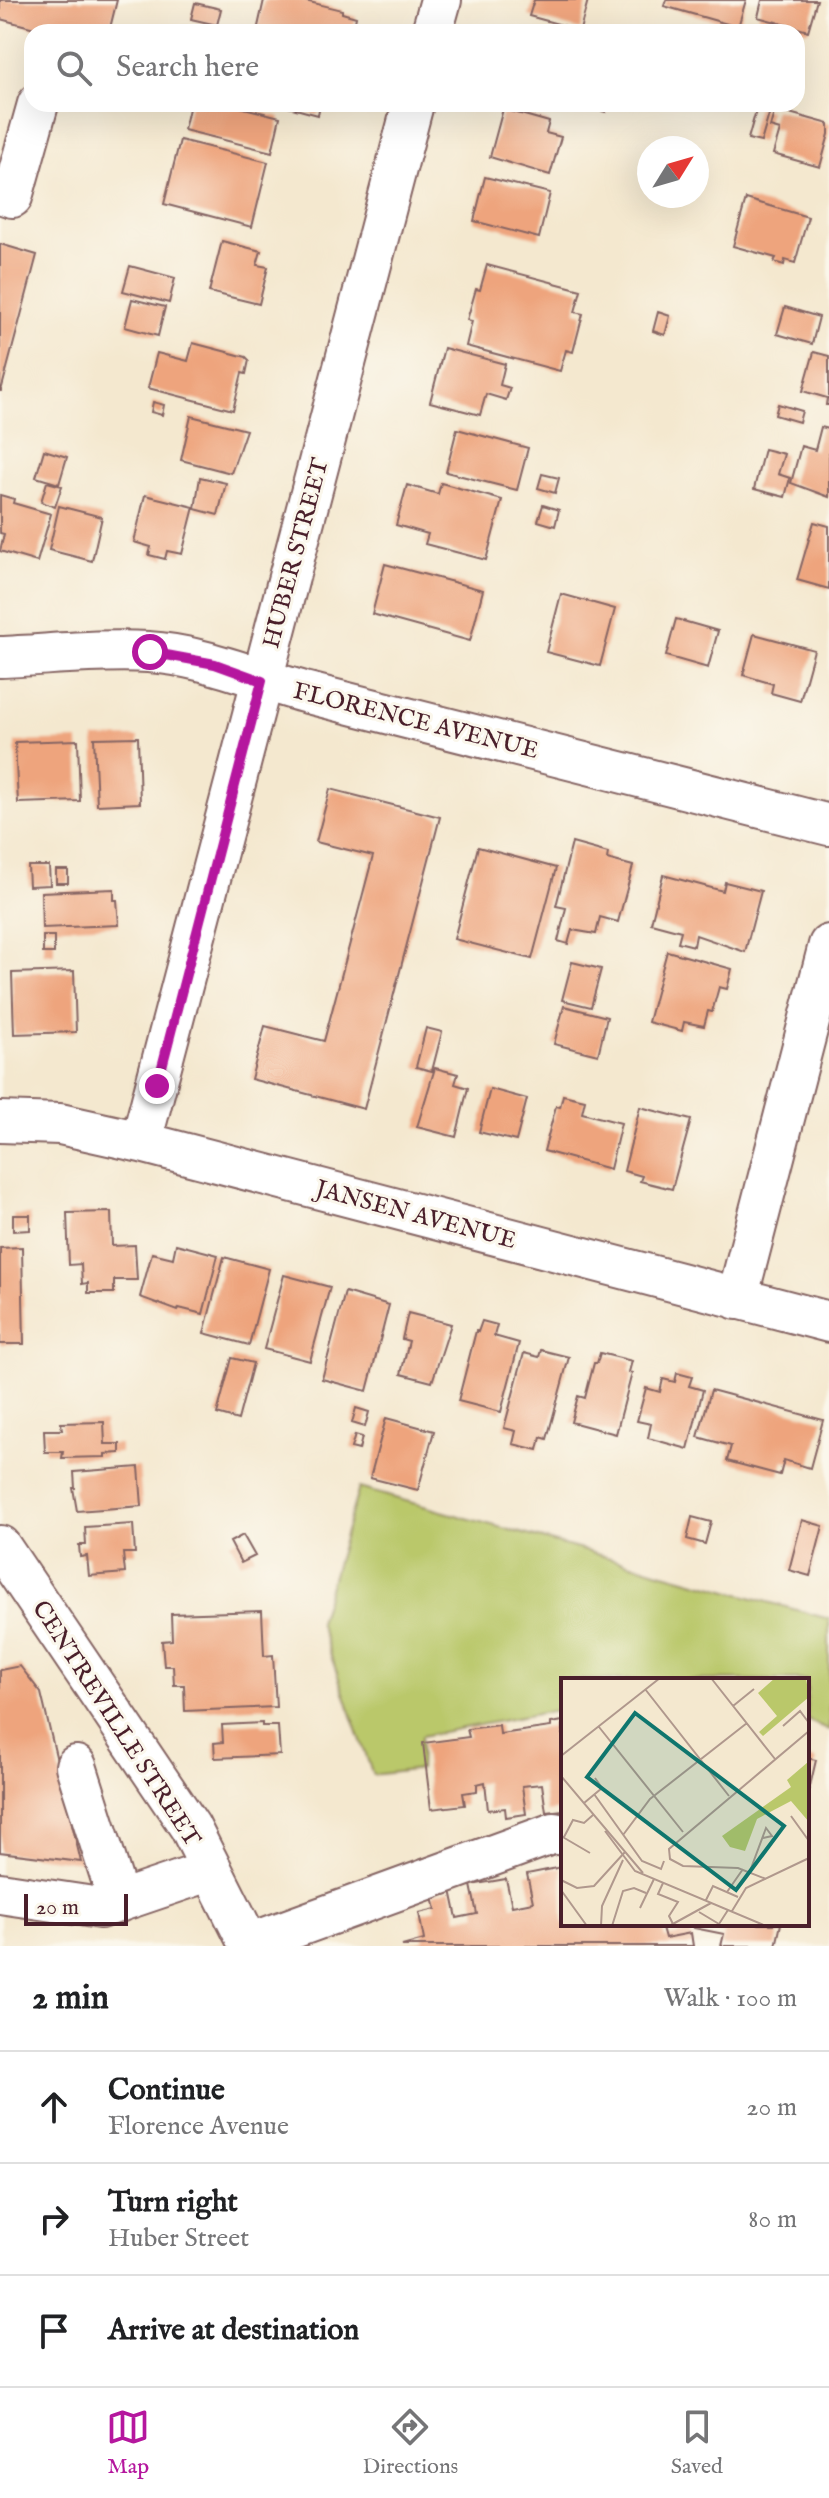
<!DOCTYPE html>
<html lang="en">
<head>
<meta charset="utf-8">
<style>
  body { margin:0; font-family:"IM FELL English",serif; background:#f2f2f2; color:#202124 }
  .compass { position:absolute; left:637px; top:136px; width:72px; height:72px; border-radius:50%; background:#fff; box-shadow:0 8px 32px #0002; rotate:53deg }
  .scale { position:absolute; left:24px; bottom:20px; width:104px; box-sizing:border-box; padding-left:8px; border:4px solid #4a1f2b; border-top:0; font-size:22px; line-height:28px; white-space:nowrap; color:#4a1f2b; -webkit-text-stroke:6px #fbf7ec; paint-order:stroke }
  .stop { position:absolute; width:24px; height:24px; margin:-18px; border:6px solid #b5179e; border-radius:50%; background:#fff }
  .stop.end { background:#b5179e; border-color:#fff; box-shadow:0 2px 8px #0008 }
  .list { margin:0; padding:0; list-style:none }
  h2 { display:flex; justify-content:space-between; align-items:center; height:104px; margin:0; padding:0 32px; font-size:34px }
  h2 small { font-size:26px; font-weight:400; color:#757577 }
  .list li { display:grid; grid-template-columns:52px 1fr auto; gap:24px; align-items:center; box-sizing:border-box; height:112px; padding:0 32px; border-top:2px solid #e0e0e0 }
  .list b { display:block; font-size:30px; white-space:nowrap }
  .list p { margin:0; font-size:26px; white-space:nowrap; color:#757577 }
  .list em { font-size:26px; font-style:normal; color:#757577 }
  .icon { flex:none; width:44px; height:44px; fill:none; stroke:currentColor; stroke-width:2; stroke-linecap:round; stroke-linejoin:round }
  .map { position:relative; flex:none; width:829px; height:1946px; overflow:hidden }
  .search { position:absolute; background:#fff; box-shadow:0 8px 32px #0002; left:24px; right:24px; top:24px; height:88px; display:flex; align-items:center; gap:20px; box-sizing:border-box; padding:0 28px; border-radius:24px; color:#757577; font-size:30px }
  .sheet { height:440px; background:#fff }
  nav { display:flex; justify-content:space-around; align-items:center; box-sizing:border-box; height:112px; border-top:2px solid #e0e0e0; background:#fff; font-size:22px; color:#757577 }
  nav a { display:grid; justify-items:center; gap:4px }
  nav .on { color:#b5179e }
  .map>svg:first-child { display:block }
  .green { fill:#bac86a; stroke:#82744a; stroke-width:2 }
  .building { fill:#eea47d }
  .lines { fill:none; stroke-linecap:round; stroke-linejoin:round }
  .minor-casing { stroke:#866564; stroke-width:44 }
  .minor { stroke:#fff; stroke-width:40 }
  .route { stroke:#b5179e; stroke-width:10 }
  .labels { text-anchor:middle; stroke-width:6; stroke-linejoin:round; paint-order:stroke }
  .street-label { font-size:24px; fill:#4a1f2b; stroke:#fbf7ec }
  .inset-road { fill:none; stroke:#b0988d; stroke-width:2 }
  .view { fill:#0f766e; fill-opacity:0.15; stroke:#0f766e; stroke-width:4 }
  .inset-edge { fill:none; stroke:#4a1f2b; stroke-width:4 }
</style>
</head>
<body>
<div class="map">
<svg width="829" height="1946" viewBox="0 0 829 1946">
  <rect width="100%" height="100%" fill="#fbf7ec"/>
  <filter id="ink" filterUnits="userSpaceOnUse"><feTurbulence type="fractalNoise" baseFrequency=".0125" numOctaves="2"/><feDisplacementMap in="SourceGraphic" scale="16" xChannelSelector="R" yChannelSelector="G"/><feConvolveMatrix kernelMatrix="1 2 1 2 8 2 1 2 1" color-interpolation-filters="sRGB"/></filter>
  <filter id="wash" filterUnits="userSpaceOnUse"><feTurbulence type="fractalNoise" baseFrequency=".006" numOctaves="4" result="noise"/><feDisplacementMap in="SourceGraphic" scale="32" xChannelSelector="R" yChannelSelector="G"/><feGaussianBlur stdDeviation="1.8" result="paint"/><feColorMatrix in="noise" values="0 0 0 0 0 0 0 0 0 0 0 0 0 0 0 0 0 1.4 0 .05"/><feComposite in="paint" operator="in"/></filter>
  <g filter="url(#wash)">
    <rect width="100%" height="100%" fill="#f4e8cf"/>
    <path class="green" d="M359,1488l470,131v111l-22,-10v-40h-244v29l-142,27 -1,33 -47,6 -54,-153z"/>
    <g id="blocks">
      <path class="building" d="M0,0h117l-8,32h-59l-50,-13z
        M264,0h37l41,10v3l14,4 -3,15 -96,-1z
        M534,0h54l-8,30 -51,-14z
        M666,0h80l-8,27 -74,-21z
        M762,0h55l-9,31 -50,-14z
        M195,3l26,6 -4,16 -26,-6z
        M190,104h38l52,13 -8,35 -88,-22z
        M277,104h43l-2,11z
        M563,104h45l-2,8 -23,-6 -1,4z
        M757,107l13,4 -9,31 -13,-3z
        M503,109l46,13 -3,11 15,4 -11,38 -60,-18z
        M775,109l54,15v10l-9,33 -47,-13 7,-24 -10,-3z
        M180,140l88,22 -16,65 -88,-23z
        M485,177l65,16 -11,45 -65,-17z
        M746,199l62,18 -13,46 -10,-3 -1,5 -10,-3 2,-4 -43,-12z
        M222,241l39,10 -4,14 11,2 -9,37 -50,-12z
        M0,244l37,11 -36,136h-1z
        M487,265l94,25 -6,22 8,2 -10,38 -7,-2 -6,21 -94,-25 6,-25 -5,-1 9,-31 4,1z
        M130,266l45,12 -6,25 -46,-12z
        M132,299l33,8 -7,29 -33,-9z
        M785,307l34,10 -7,27 -35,-10z
        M658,312l12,4 -5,19 -12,-4z
        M193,343l53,14 3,3 -3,14 -4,-1 -9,37 -85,-22 9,-35 31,8z
        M444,348l61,16 -5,21 10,3 -4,12 -20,-6 -6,21 -50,-13z
        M814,352l15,4v49h-3l1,-7 -24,-7z
        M153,402l11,3 -2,10 -11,-3z
        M778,404l24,7 -3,11 -24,-7z
        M191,416l55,14 -15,43 -50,-13z
        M821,427l8,2v68l-38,-14 10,-37 14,4z
        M457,429l71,19 -11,42 -71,-18z
        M764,449l20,5 -6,20 12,4 -5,19 -31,-8z
        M44,450l23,7 -8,27 -23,-7z
        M542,474l17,4 -4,15 -17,-5z
        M200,477l26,6 -8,32 -23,-6z
        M47,482l15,4 -7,21 -14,-5z
        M441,483l61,17 -16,60 -61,-16 3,-10 -32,-9 11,-40 31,9z
        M0,495l14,4 -1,4 38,11 -14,48 -37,-11 4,-17 -4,-1z
        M145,495l49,12 -12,47 -15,-3 -2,8 -16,-4 2,-8 -17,-5z
        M543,505l16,5 -4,16 -17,-5z
        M59,506l43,11 -10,44 -43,-11z
        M814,522l15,4v63l-32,-9z
        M385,564l98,26 -13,51 -98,-27z
        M561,594l54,15 -15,57 -54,-14z
        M676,619l42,12 -10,37 -42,-12z
        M754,634l60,16 -14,51 -29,-8 2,-9 -30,-9z
        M138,737l2,66 -43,2 -3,-67z
        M78,740l2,61 -62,2 -3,-61z
        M330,789l110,28 -76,292 -113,-30 14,-53 59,15 49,-185 -57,-14z
        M572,843l36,10 -1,6 26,7 -15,56 -18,-5 -4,17 -24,-4 -4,14 -10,-3 8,-33 -10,-2z
        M478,847l78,21 -24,91 -78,-20z
        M28,866h21l1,19 -21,1z
        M56,870h12v13h-12z
        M663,875l60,16 2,-9 36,9 -16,61 -49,-17 -2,11 -16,-4 3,-11 -30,-8z
        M114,889v11h3l2,25 -77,3 -1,-36z
        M43,936h11v17h-11z
        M667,951l65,18 -5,20 -8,-2 -7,25 -4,-1 -4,15 -20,-4 -2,9 -34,-9z
        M572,962l29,7 -10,38 -29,-7z
        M74,971l2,61 -62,2 -2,-61z
        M564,1006l43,11 -9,38 -44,-11z
        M426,1028l16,4 -10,39 -16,-4z
        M435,1068l23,6 -3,10 13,4 -12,49 -39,-10z
        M490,1089l37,10 -11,42 -37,-9z
        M563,1095l22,5 -3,13 39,10 -11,46 -66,-18 12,-45 4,1z
        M640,1107l51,13 -19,69 -32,-8 2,-5 -18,-5z
        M111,1212l1,34 23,-1 2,35h-23v13h-26v-10l-6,1 -1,-20 -12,1 -2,-52z
        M13,1215h17v15l-17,1z
        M176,1244l42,11 -15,59 -24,-6 -1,3 -38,-14 12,-44 21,5z
        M22,1247l2,97h-24v-96z
        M224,1257l45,12 -20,76 -45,-12z
        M284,1275l46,12 -20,74 -46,-12z
        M345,1292l44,13 -22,86 -45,-12z
        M408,1313l43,11 -19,58 -31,-8 8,-33 -7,-2z
        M482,1321l15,4 -3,11 25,7 -18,69 -43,-11 18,-70 2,1z
        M541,1350l28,7 -22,82 -6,-2 -3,13 -25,-6 3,-13 -12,-3 20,-75 15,4z
        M600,1353l32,8 -3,11 3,1 -16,61 -45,-12 7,-26 7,2 9,-35h3z
        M232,1358l21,5 -15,57 -21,-6z
        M677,1373l15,4 -3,9 14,4 -15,59 -40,-11 3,-14 -14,-3 9,-33 14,4 3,-13 12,3z
        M711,1390l112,30 -13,48 -26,-8 -4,15 -53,-14 4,-15 -33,-9z
        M356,1408l13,4 -4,15 -13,-4z
        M386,1418l48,13 -16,59 -48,-12z
        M104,1422l1,22h15v9l-15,1v3l-43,1 1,-6h-18l-1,-22h18l-1,-7z
        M355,1435l7,2 -3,13 -8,-2z
        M139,1467l3,39 -65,5 -4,-23h2l-1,-16z
        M692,1517l19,5 -6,22 -18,-5z
        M802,1520l21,6 -13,50 -21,-6z
        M133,1524l2,29h-12l2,20 -36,3 -2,-20 -7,1 -1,-12h7l-1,-18z
        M243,1535l12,21 -14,7 -11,-21z
        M262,1611l2,45 9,-1 3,52 -91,4 -1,-26h-10l-1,-19h-9l-2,-25 10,-1 -1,-26z
        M20,1666l21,27 40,169 -81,-10v-182z
        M563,1721v89l-17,2 -4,-28 -20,2 4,28 -20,3 -1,-9 -17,2 -3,-28 -8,2v7l-14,2 2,12 -34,4 -8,-66 46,-6 -2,-8 32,-4 1,9 51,-7v-4z
        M262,1723v3h16l2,29 -65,3 -1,-15 9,-1 -1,-17z
        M807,1758l9,2 -8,35h-1z
        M562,1867l1,57h98l4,14 26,-5 2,13h-291l22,-6 -5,-27 17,-4 -4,-15 19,-4 6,28 20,-4 -6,-29 35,-6 6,27 21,-4 -6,-28z
        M695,1924h86l-5,22h-55l3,-12 -30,-6z"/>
    </g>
  </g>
  <g filter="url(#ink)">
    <use href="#blocks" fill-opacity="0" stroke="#866564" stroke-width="2"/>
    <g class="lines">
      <defs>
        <path id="minor" d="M432,32l9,-32
          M0,193l12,4 26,-93
          M0,657c49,-2 100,-8 148,-5 54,3 105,26 156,40l525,133
          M0,1122l60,2 81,18 688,180
          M141,1142l272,-1038
          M737,1299l92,-354
          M0,1546l190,281 60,119
          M76,1766l43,136
          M0,1893l100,15 112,-38
          M249,1944l305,-111 9,2"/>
      </defs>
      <use href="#minor" class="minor-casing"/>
      <use href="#minor" class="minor"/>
    </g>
  </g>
  <g class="lines" filter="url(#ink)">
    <path class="route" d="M150,652l65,12 47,17 -105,405"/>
  </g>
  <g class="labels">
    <g class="street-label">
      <text transform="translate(295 553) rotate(-75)" y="8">HUBER STREET</text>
      <text transform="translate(416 720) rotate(14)" y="8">FLORENCE AVENUE</text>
      <text transform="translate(416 1214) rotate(15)" y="8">JANSEN AVENUE</text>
      <text transform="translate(117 1723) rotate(57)" y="8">CENTREVILLE STREET</text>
    </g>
  </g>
  <g transform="translate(561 1678)">
    <rect width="248" height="248" fill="#f4e8cf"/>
    <path d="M214,0h31l3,19 -46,39 -4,-4 18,-16 -19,-23zM247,84l1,60 -18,-21 -34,18 -12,32 -15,-4 -8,-11 69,-49 -4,-7z" fill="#bac86a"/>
    <path class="inset-road" d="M150,0l64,81M84,11l84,107M172,28l21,-17M222,48l17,-15 9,12M38,49l84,105M0,78l99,-78M0,98l82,97M33,116l48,67 19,8 3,-8M23,125l18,-15 -7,-10M230,138l18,25M44,153l30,40 131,55M62,157l27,-36 97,-76M0,158l29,17M3,159l9,-17 11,3 9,-8M189,193l16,-43 6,8 -9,2M205,201l-28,-11 -55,-2 -13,-7 -1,-10 140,-118M0,202l16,8 17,-2 31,-34M102,205l-5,11 20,8 -9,14 4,8M0,212l26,36M166,214l16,-23M145,222l7,-14 25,11M79,230l14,-29M171,233l14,-23 63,-30M138,234l20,12 9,-14M110,247l40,-22M40,248l1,-20 21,-46M51,248l11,-35 11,-3 12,5"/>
    <path class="view" d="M74,35l149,113 -48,64 -149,-113z"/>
    <rect width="248" height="248" class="inset-edge"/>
  </g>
</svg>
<svg class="compass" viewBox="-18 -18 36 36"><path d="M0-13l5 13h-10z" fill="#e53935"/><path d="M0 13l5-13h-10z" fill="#757577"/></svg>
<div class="scale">20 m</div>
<div class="stop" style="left:150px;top:652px"></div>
<div class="stop end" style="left:157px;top:1086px"></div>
<div class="search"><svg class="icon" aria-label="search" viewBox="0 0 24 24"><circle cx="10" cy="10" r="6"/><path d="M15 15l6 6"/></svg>Search here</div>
</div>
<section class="sheet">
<h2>2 min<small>Walk · 100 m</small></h2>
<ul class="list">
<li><svg class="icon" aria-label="ahead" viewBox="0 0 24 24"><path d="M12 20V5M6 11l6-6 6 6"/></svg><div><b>Continue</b><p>Florence Avenue</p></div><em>20 m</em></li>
<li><svg class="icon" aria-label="right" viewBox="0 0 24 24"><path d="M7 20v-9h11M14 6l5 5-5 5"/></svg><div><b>Turn right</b><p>Huber Street</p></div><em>80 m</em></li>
<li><svg class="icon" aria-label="arrive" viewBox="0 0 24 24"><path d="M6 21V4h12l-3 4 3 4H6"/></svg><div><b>Arrive at destination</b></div></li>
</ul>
</section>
<nav>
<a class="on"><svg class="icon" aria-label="map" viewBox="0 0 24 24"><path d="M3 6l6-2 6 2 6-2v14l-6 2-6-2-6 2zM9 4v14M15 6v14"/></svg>Map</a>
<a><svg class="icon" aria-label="directions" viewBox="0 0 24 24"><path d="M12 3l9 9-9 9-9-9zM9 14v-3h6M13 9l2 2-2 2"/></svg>Directions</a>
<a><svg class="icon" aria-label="saved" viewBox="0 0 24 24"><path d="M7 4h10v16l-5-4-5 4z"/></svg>Saved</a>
</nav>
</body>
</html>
